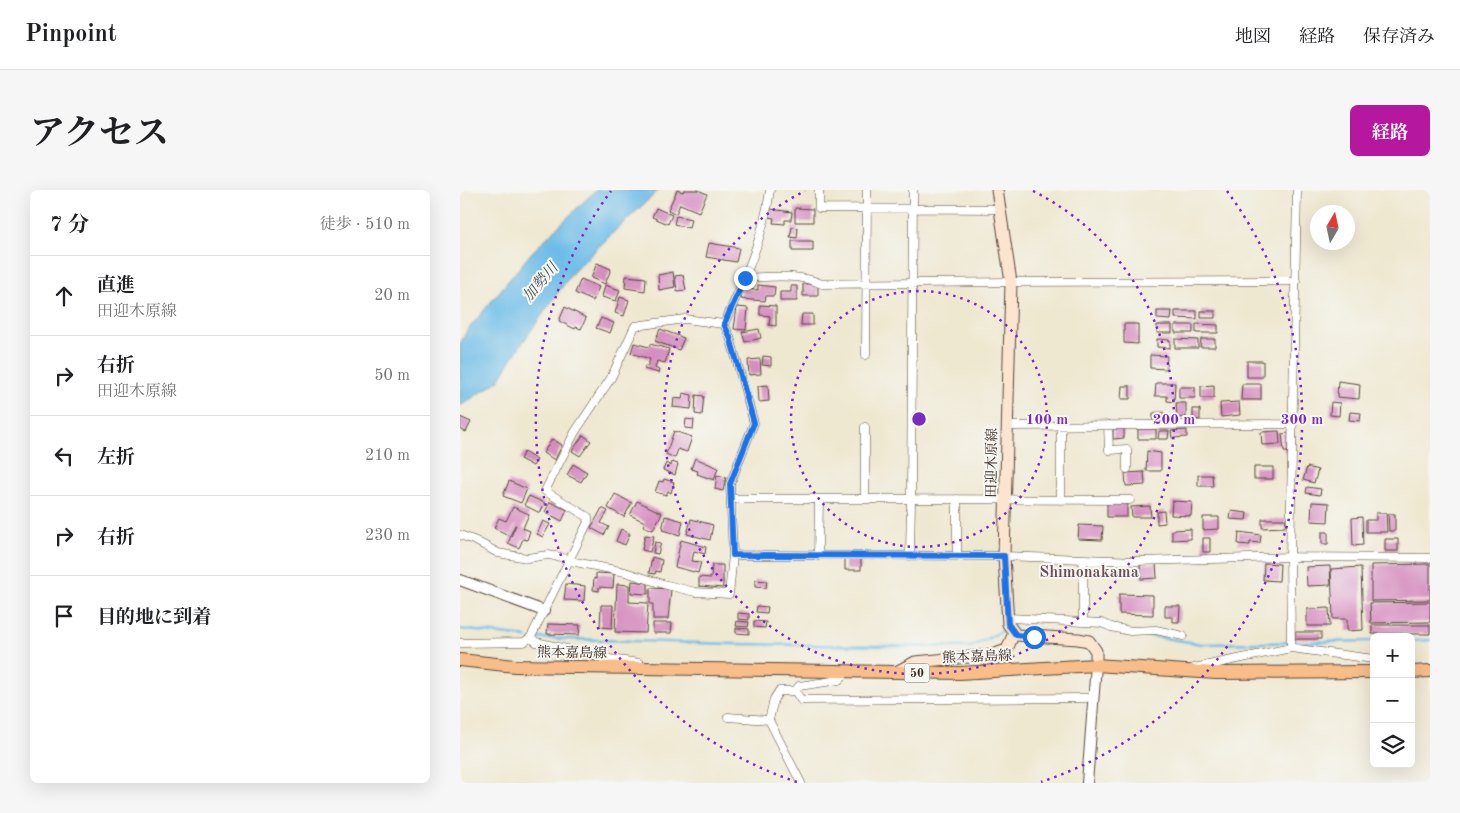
<!DOCTYPE html>
<html lang="ja">
<head>
<meta charset="utf-8">
<style>
  body { margin:0; font-family:"Old Standard TT","Noto Serif JP",serif; background:#f6f6f6; color:#202124 }
  .controls { position:absolute; right:15px; bottom:15px; display:grid; overflow:hidden; border-radius:8px; box-shadow:0 5px 20px #0002 }
  .controls button { width:45px; height:45px; display:grid; place-items:center; padding:0; border:0; border-bottom:1px solid #e0e0e0; background:#fff; color:#202124; font:25px sans-serif }
  .compass { position:absolute; left:850px; top:15px; width:45px; height:45px; border-radius:50%; background:#fff; box-shadow:0 5px 20px #0002; rotate:9deg }
  .stop { position:absolute; width:15px; height:15px; margin:-11px; border:4px solid #1a73e8; border-radius:50%; background:#fff }
  .stop.end { background:#1a73e8; border-color:#fff; box-shadow:0 1px 5px #0008 }
  .list { margin:0; padding:0; list-style:none }
  h2 { display:flex; justify-content:space-between; align-items:center; height:65px; margin:0; padding:0 20px; font-size:21px }
  h2 small { font-size:16px; font-weight:400; color:#757577 }
  .list li { display:grid; grid-template-columns:32px 1fr auto; gap:15px; align-items:center; box-sizing:border-box; height:80px; padding:0 20px; border-top:1px solid #e0e0e0 }
  .list b { display:block; font-size:19px; white-space:nowrap }
  .list p { margin:0; font-size:16px; white-space:nowrap; color:#757577 }
  .list em { font-size:16px; font-style:normal; color:#757577 }
  .icon { flex:none; width:28px; height:28px; fill:none; stroke:currentColor; stroke-width:2; stroke-linecap:round; stroke-linejoin:round }
  .map { position:relative; flex:none; width:970px; height:593px; overflow:hidden; border-radius:8px }
  header { display:flex; align-items:center; gap:30px; box-sizing:border-box; height:70px; padding:0 25px; background:#fff; border-bottom:1px solid #e0e0e0 }
  header strong { font-size:24px }
  nav { display:flex; gap:28px; margin-inline-start:auto; font-size:18px }
  .intro { display:flex; align-items:center; justify-content:space-between; box-sizing:border-box; height:120px; padding:0 30px }
  h1 { margin:0; font-size:35px }
  .button { padding:12px 22px; border-radius:8px; background:#b5179e; color:#fff; font-size:18px; font-weight:700 }
  main { display:flex; gap:30px; padding:0 30px }
  aside { flex:1; background:#fff; border-radius:8px; box-shadow:0 5px 20px #0002 }
  .map>svg:first-child { display:block }
  .water { fill:#6cbce7; stroke:#547382 }
  .lines { fill:none; stroke-linecap:round; stroke-linejoin:round }
  .stream { stroke:#6cbce7; stroke-width:2.5 }
  .building { fill:#d58ec0 }
  .minor-casing { stroke:#564639; stroke-width:9 }
  .tertiary-casing { stroke:#564639; stroke-width:12 }
  .secondary-casing { stroke:#564639; stroke-width:13 }
  .primary-casing { stroke:#564639; stroke-width:14 }
  .minor { stroke:#fff; stroke-width:8 }
  .tertiary { stroke:#fff; stroke-width:10 }
  .secondary { stroke:#fce5d0; stroke-width:11 }
  .primary { stroke:#f8bd89; stroke-width:12 }
  .route { stroke:#1a73e8; stroke-width:6 }
  .ring { fill:none; stroke:#7b2cbf; stroke-width:2.5; stroke-dasharray:2.5 5 }
  .labels { text-anchor:middle; stroke-width:4; stroke-linejoin:round; paint-order:stroke }
  .shield { fill:#f6f6f2; stroke:#73675e; stroke-width:1 }
  .shield-label { font-size:12px; font-weight:bold; fill:#3b2a1e }
  .street-label { font-size:14px; fill:#3b2a1e; stroke:#f6f6f2 }
  .water-label { font-size:15px; font-style:italic; fill:#4a565a; stroke:#f6f6f2 }
  .quarter-label { font-size:16px; font-weight:bold; fill:#714d57; stroke:#f6f6f2 }
  .centre { fill:#7b2cbf; stroke:#f6f6f2; stroke-width:2.5 }
  .ring-label { font-size:15px; text-anchor:middle; font-weight:bold; fill:#7b2cbf; stroke:#f6f6f2; stroke-width:4; stroke-linejoin:round; paint-order:stroke }
</style>
</head>
<body>
<header>
<strong>Pinpoint</strong>
<nav><a>地図</a><a>経路</a><a>保存済み</a></nav>
</header>
<div class="intro"><h1>アクセス</h1><a class="button">経路</a></div>
<main>
<aside>
<h2>7 分<small>徒歩 · 510 m</small></h2>
<ul class="list">
<li><svg class="icon" aria-label="ahead" viewBox="0 0 24 24"><path d="M12 20V5M6 11l6-6 6 6"/></svg><div><b>直進</b><p>田迎木原線</p></div><em>20 m</em></li>
<li><svg class="icon" aria-label="right" viewBox="0 0 24 24"><path d="M7 20v-9h11M14 6l5 5-5 5"/></svg><div><b>右折</b><p>田迎木原線</p></div><em>50 m</em></li>
<li><svg class="icon" aria-label="left" viewBox="0 0 24 24"><path d="M17 20v-9H6M10 6l-5 5 5 5"/></svg><div><b>左折</b></div><em>210 m</em></li>
<li><svg class="icon" aria-label="right" viewBox="0 0 24 24"><path d="M7 20v-9h11M14 6l5 5-5 5"/></svg><div><b>右折</b></div><em>230 m</em></li>
<li><svg class="icon" aria-label="arrive" viewBox="0 0 24 24"><path d="M6 21V4h12l-3 4 3 4H6"/></svg><div><b>目的地に到着</b></div></li>
</ul>
</aside>
<div class="map">
<svg width="970" height="593" viewBox="0 0 970 593">
  <rect width="100%" height="100%" fill="#f6f6f2"/>
  <filter id="ink" filterUnits="userSpaceOnUse"><feTurbulence type="fractalNoise" baseFrequency=".02" numOctaves="2"/><feDisplacementMap in="SourceGraphic" scale="10" xChannelSelector="R" yChannelSelector="G"/><feConvolveMatrix kernelMatrix="1 2 1 2 8 2 1 2 1" color-interpolation-filters="sRGB"/></filter>
  <filter id="wash" filterUnits="userSpaceOnUse"><feTurbulence type="fractalNoise" baseFrequency=".0096" numOctaves="4" result="noise"/><feDisplacementMap in="SourceGraphic" scale="20" xChannelSelector="R" yChannelSelector="G"/><feGaussianBlur stdDeviation="1.12" result="paint"/><feColorMatrix in="noise" values="0 0 0 0 0 0 0 0 0 0 0 0 0 0 0 0 0 1.4 0 .05"/><feComposite in="paint" operator="in"/></filter>
  <g filter="url(#wash)">
    <rect width="100%" height="100%" fill="#efe8d1"/>
    <path class="water" d="M136,0h63l-41,38 -46,45 -52,73 -22,35 -38,25v-62l7,-13 66,-80z"/>
    <g class="lines">
      <path class="stream" d="M634,436l14,3
        M0,439l66,8
        M678,444l64,10 172,-3
        M76,448l196,6 239,3 35,-18
        M951,451l19,-1"/>
    </g>
    <g id="blocks">
      <path class="building" d="M217,0l6,2 1,-2h14l9,4 -8,18 -19,-8 -4,10 -8,-4z
        M196,18l16,7 -4,9 -16,-7z
        M335,18l18,1v13h-18z
        M310,19l22,3 -1,8h-6v4l-12,-1 1,-5 -6,-1z
        M216,26l15,3 -2,9 -15,-4z
        M332,37l6,1 -1,10 -7,-1z
        M332,51h21v10h-21z
        M249,53l30,5 -3,14 -30,-5z
        M137,73l14,6 -6,15 -14,-6z
        M213,82l2,15 -16,3 -1,-15z
        M223,85l3,15 -9,1 -2,-15z
        M166,86l20,2 -1,13 -20,-3z
        M121,89l18,8 -6,14 -18,-8z
        M358,92v14h-15v-12h12z
        M145,95l15,5 -4,11 -14,-4z
        M298,95l17,2 -1,9h-8l-1,5 -24,-2 1,-10 16,1z
        M331,96h6v15h-17v-9h11z
        M160,107l9,3 -5,16 -9,-3z
        M300,115l16,1v20l-7,-1 1,-9 -10,-1z
        M105,117l21,11 -5,11 -5,-2 -1,2 -16,-8z
        M277,117l11,1 -2,22 -12,-1z
        M697,121h15l-1,9 -14,-1z
        M715,121h22v8l-22,-1z
        M741,121h14v7h-14z
        M342,124h11v11h-12z
        M141,128l13,5 -4,10 -14,-5z
        M664,134h14v20l-14,-1z
        M736,134l22,1v8h-22z
        M697,135h15v8h-15z
        M715,135h18v8h-18z
        M200,139l24,9 -5,12 -24,-9z
        M299,139l2,9 -16,4 -3,-10z
        M697,149l13,1v8l-13,-1z
        M715,149l23,1v8h-23z
        M741,149h14v8h-15z
        M174,153l15,4 1,-3 19,5 -4,14 -8,-2 -2,7 4,2 -1,3 -14,-4 1,-3h3l2,-7 -19,-6z
        M690,165l17,1 -1,13 -16,-1z
        M303,166l8,1v9l-9,-1z
        M300,169l1,15 -12,1 -1,-15z
        M787,171h16v16h-16z
        M878,191l22,3 -1,15 -22,-2z
        M696,193h19l-1,19 -7,-1v-5h-12z
        M782,194h19v16h-20z
        M308,195l1,16 -10,1 -1,-16z
        M754,195v13h-13v-12z
        M662,196h8v13h-9z
        M719,197h16v11h-16z
        M223,203l9,2 -1,14 -18,-2 1,-9 8,1z
        M236,205l8,1 -2,19 -7,-1z
        M779,212l1,13 -19,2 -1,-14z
        M871,212l9,1 -1,13 -9,-1z
        M716,213h10v14l-9,1z
        M733,219h7v11l-7,-1z
        M890,222l11,1 -1,8 -11,-1z
        M693,223h11v7h-11z
        M0,227l11,5 -5,10 -6,-3z
        M226,229l8,1 -1,9 -8,-1z
        M653,239h11v9l-11,1z
        M678,239h18v10h-18z
        M727,240v7l-15,1 -1,-7z
        M214,241l18,6 -5,15 -9,-3 -3,9 -9,-4z
        M699,241h10l-1,8h-10z
        M819,241l1,13 -18,1 -1,-13z
        M829,243l1,19h-6l-2,-18z
        M123,245l8,6 -11,15 -8,-5z
        M92,249l10,6 -7,15 -12,-7z
        M687,261l14,2v18h-15z
        M64,262l13,8 -4,6 -13,-7z
        M235,268l23,10 -4,12 -17,-6 1,-3 -7,-2z
        M212,272l6,2 -3,11 -12,-5 3,-7 5,3z
        M113,274l14,8 -6,10 -14,-7z
        M794,277h19v12h-19z
        M847,277l11,3 -4,13 -11,-3z
        M684,282l1,13 -19,1 -1,-13z
        M257,285l9,2 -3,14 -8,-2z
        M738,285h14l1,11h-15z
        M204,289l10,3 -3,11 -3,-2 -2,4 -11,-3 4,-11 4,1z
        M49,291l18,8 -6,14 -18,-7z
        M847,297l14,2 -1,6 -14,-2z
        M155,304l17,9 -8,14 -16,-9z
        M69,306l16,7 -5,10 -16,-8z
        M177,311l25,12 -9,17 -10,-4 2,-4 -15,-7z
        M712,311l20,1 -1,14 -20,-1z
        M90,312l17,8 -5,11 -17,-9z
        M852,312l17,1 -1,19 -17,-1z
        M647,313h20v14h-20z
        M690,316l1,11h-19l-1,-10z
        M53,317l16,7 -6,14 7,3 -3,9 -4,-1 -4,9 -11,-5 8,-18h-1l-5,11 -16,-8 5,-10 7,3z
        M142,318l6,3 -7,12 8,4 -5,8 -13,-7z
        M704,321l1,12 -8,1v-12z
        M771,321l16,2 -1,7 -16,-1z
        M916,323h10l1,19h-21v-12h10z
        M928,324h7v17h-6z
        M205,326l18,5 -3,14 -18,-5z
        M743,327h16v12l-16,1z
        M902,327l1,28 -10,1 -1,-28z
        M231,329l22,6 -3,15 -23,-6z
        M802,329h24l-1,8 -23,1z
        M83,331l7,3 -7,13 -6,-3z
        M619,335l24,1 -1,14 -24,-1z
        M161,339l9,5 -5,11 -9,-4z
        M731,339v10l-19,1v-10z
        M779,342l22,3 -1,8 -10,-1v3l-12,-1z
        M862,342h6v12h-6z
        M185,345l9,1 -4,16 -8,-2z
        M743,348h7v14h-7z
        M925,349h13v12h-13z
        M221,350l25,7 -1,7 -11,-3 -2,10 9,1 -3,11 -23,-6z
        M195,352l6,1 -3,11 -5,-1z
        M192,367l10,3 -2,12 -4,-1 -1,3 -6,-1z
        M385,369h16v11h-16z
        M696,373l1,15 -16,1 -1,-15z
        M804,373l16,1 -1,17 -16,-1z
        M970,374v36l-59,1v-36z
        M252,375h11v23l-24,-2v-9l12,1z
        M870,376l1,19 -24,1 -1,-19z
        M901,377l2,63 -16,1v-12h-14l-2,-50z
        M136,383l18,1 -1,14 -14,-1v4l-6,-1 1,-12 2,1z
        M295,390l12,1 -1,7 -11,-1z
        M172,391l16,2v11l-17,-1z
        M106,394l19,2 -1,15 -20,-1z
        M157,394l12,1v17l19,1 -2,30 -31,-1z
        M190,398l21,1 -3,30h-15v-15h-3z
        M659,404l34,1v20l-34,-1z
        M970,412v20l-59,1 -1,-20z
        M141,415h12l-1,23 -12,-1z
        M297,416l11,1 -1,6 -11,-1z
        M705,416h15l-1,16h-6v-5h-8z
        M869,418l1,18h-23v-17z
        M278,423l11,1v6l-11,-1z
        M277,431l12,1 -1,5 -12,-1z
        M294,431l12,1 -1,6 -11,-1z
        M193,433h19l-1,10h-18z
        M88,434l32,1 -1,10 -32,-1z
        M912,435h58v9h-58z
        M276,438l13,1v5l-13,-1z
        M835,442h26v7h-26z"/>
    </g>
  </g>
  <g filter="url(#ink)">
    <use href="#blocks" fill-opacity="0" stroke="#564639" stroke-width="1"/>
    <g class="lines">
      <defs>
        <path id="minor" d="M359,0v18l182,1
          M285,88c25,-1 53,-5 77,6l189,-2 285,-1
          M406,165l1,-165
          M648,235l1,25 18,-1v20
          M547,236l286,-2
          M601,236v74
          M405,237v72
          M271,309h180l2,-309
          M0,345l16,6 22,12 29,5 21,-3 13,2 9,4 55,11 38,12 32,8 34,2 4,-39 -3,-71 24,-61 -24,-86 -6,-13c20,-44 40,-87 46,-134
          M273,365l271,1 133,5 153,-4 140,1
          M358,366l1,-57
          M450,366l1,-57 219,1
          M497,366v-57
          M548,428l75,4v-63
          M623,432l19,1 9,4 19,4 26,-1 27,6
          M71,447l5,5 74,17 29,4
          M0,453l64,-1 7,-5 57,-115v-5l-43,-26 30,-59 36,-54 24,-52 50,-7 39,5
          M831,458l-1,-91 7,-367
          M734,478l97,-20 83,11
          M388,481l-9,9 -40,6 -4,5 6,9 285,-2
          M268,527l41,3 5,-21 5,-8h16
          M309,530l32,63"/>
        <path id="tertiary" d="M0,390l84,31
          M627,593l9,-118"/>
        <path id="secondary" d="M537,0l14,92 -7,274 4,68 8,11 62,4 11,2 7,10v14
          M436,482l19,-10 77,-7 15,-5 7,-18"/>
        <path id="primary" d="M0,470l55,6 60,1 321,5 63,1 137,-8 120,8 158,-1
          M951,482l19,-1"/>
      </defs>
      <use href="#minor" class="minor-casing"/>
      <use href="#tertiary" class="tertiary-casing"/>
      <use href="#secondary" class="secondary-casing"/>
      <use href="#primary" class="primary-casing"/>
      <use href="#minor" class="minor"/>
      <use href="#tertiary" class="tertiary"/>
      <use href="#secondary" class="secondary"/>
      <use href="#primary" class="primary"/>
    </g>
  </g>
  <g class="lines" filter="url(#ink)">
    <path class="route" d="M285,88l-21,46 6,13 24,86 -24,61 3,71 271,1 4,68 8,11 18,2"/>
  </g>
  <g class="ring">
    <circle cx="459" cy="229" r="128"/>
    <path d="M573 1A255 255 0 1 1 345 1"/>
    <path d="M337 592A383 383 0 0 1 151 1M767 1A383 383 0 0 1 581 592"/>
  </g>
  <g class="labels">
    <rect class="shield" x="444.5" y="473.5" width="25" height="19" rx="4"/>
    <g class="shield-label">
      <text x="457" y="487">50</text>
    </g>
    <g class="street-label">
      <text transform="translate(531 273) rotate(-89)" y="5">田迎木原線</text>
      <text transform="translate(112 462) rotate(1)" y="5">熊本嘉島線</text>
      <text transform="translate(517 466) rotate(-2)" y="5">熊本嘉島線</text>
    </g>
    <g class="water-label">
      <text transform="translate(80 92) rotate(-50)" y="5">加勢川</text>
    </g>
    <g class="quarter-label">
      <text x="629" y="387">Shimonakama</text>
    </g>
  </g>
  <circle cx="459" cy="229" r="8" class="centre"/>
  <g class="ring-label">
    <text x="587" y="234">100 m</text>
    <text x="714" y="234">200 m</text>
    <text x="842" y="234">300 m</text>
  </g>
</svg>
<div class="controls">
<button>+</button>
<button>−</button>
<button><svg class="icon" aria-label="layers" viewBox="0 0 24 24"><path d="M12 4l9 5-9 5-9-5zM3 14l9 5 9-5"/></svg></button>
</div>
<svg class="compass" viewBox="-18 -18 36 36"><path d="M0-13l5 13h-10z" fill="#e53935"/><path d="M0 13l5-13h-10z" fill="#757577"/></svg>
<div class="stop" style="left:574px;top:447px"></div>
<div class="stop end" style="left:285px;top:88px"></div>
</div>
</main>
</body>
</html>
